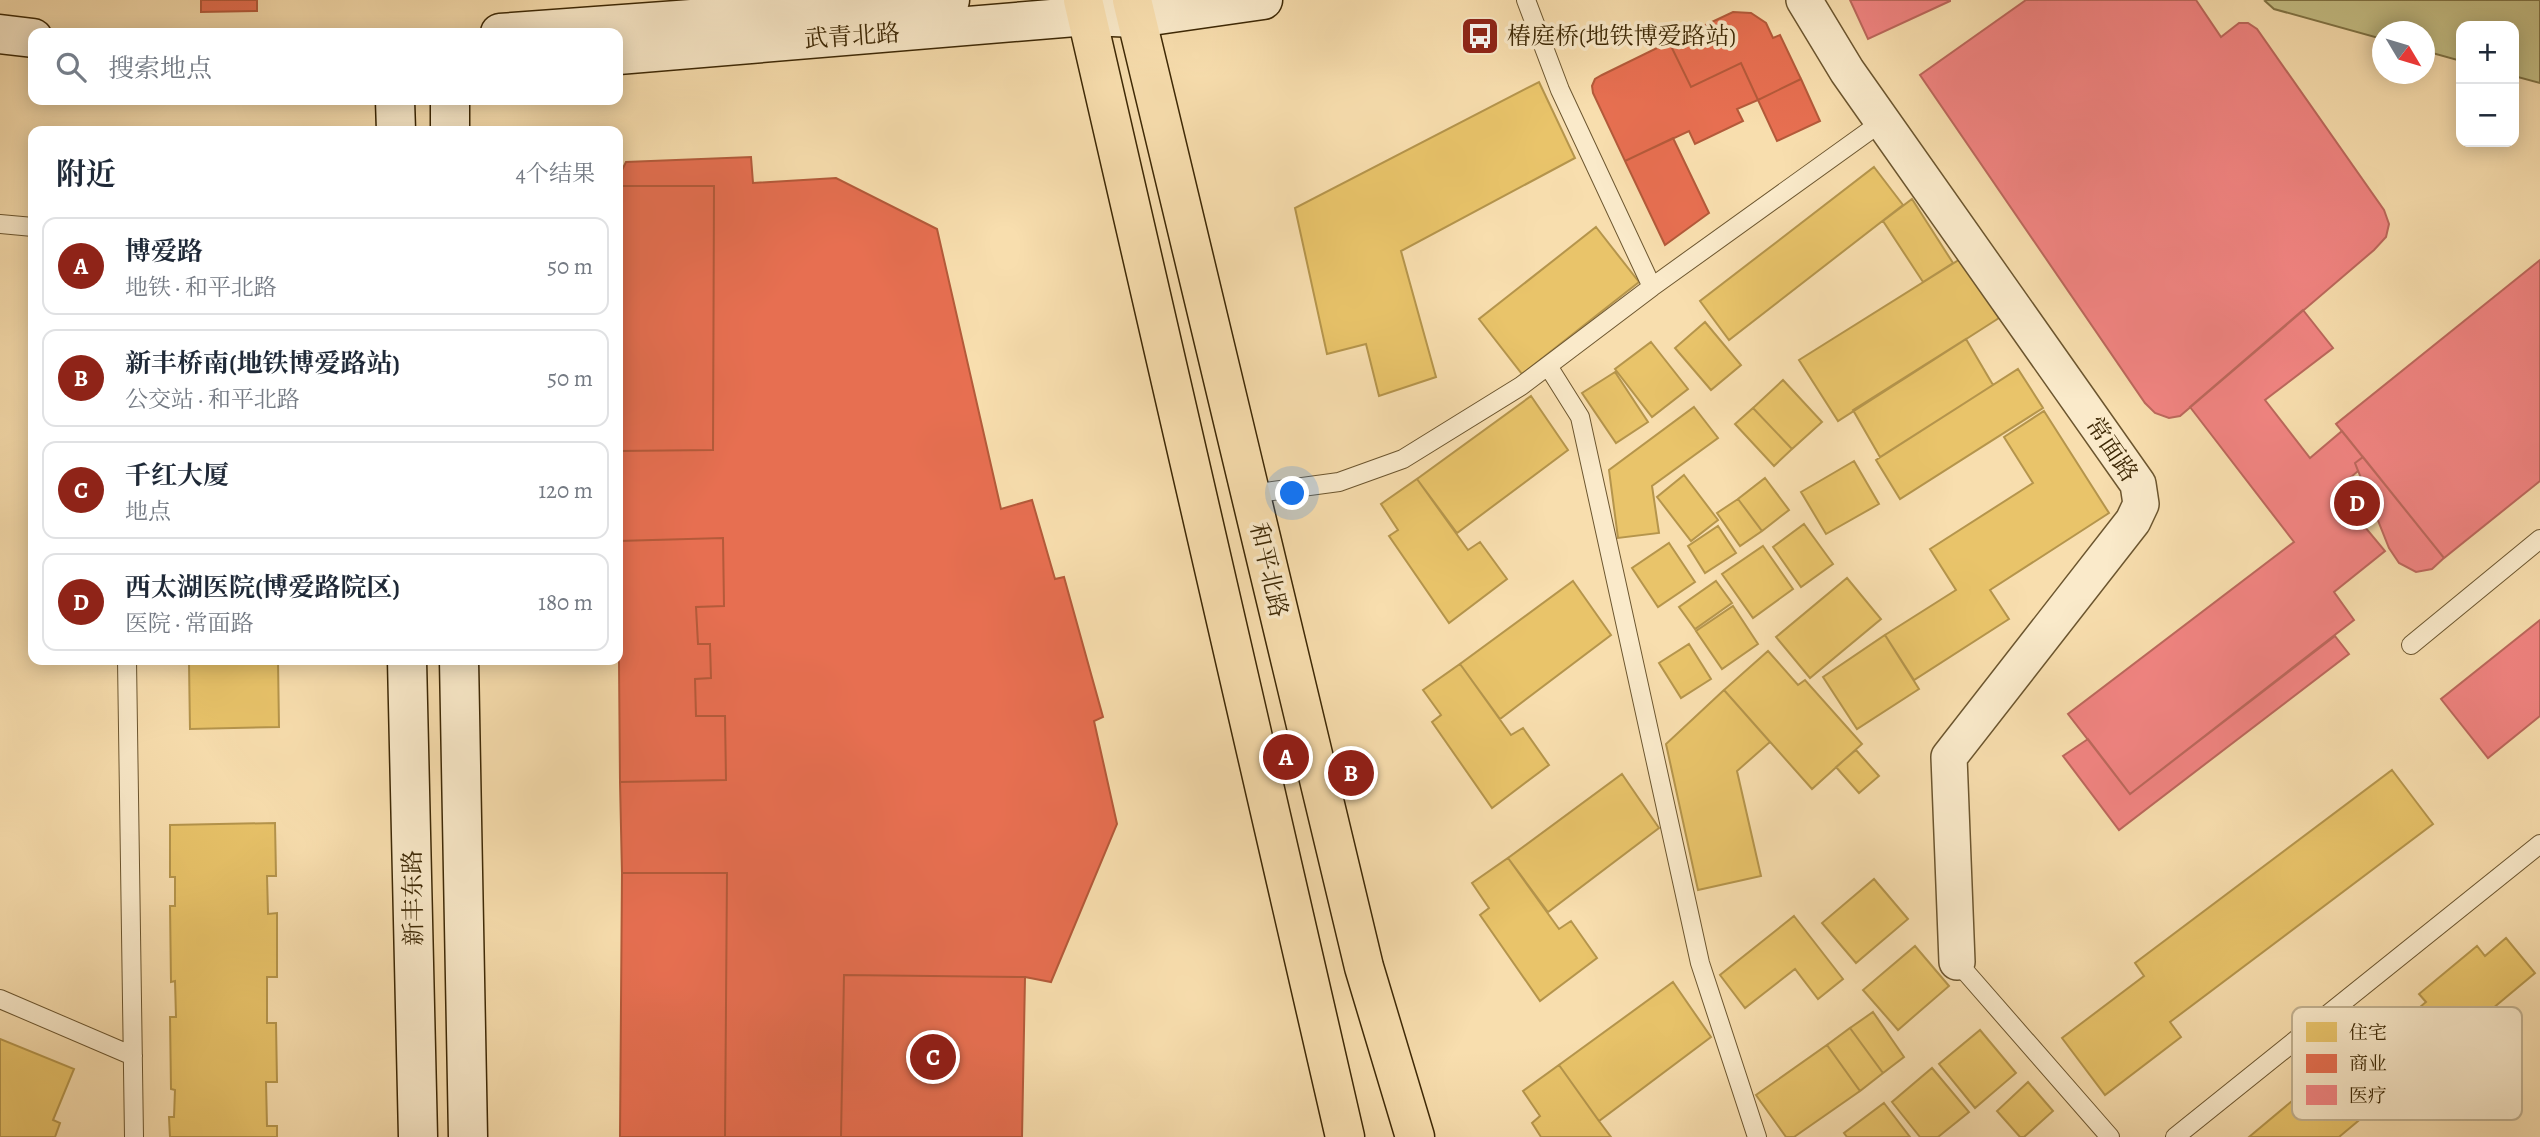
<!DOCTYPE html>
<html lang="zh">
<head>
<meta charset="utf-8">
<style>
  body { margin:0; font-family:Alegreya,"Noto Serif SC",serif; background:#f6f6f7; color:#1f2937 }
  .controls { position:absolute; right:21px; top:21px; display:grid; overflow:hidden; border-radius:14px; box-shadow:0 4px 18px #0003 }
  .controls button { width:63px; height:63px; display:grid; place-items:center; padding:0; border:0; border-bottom:2px solid #e0e1e3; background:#fff; color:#1f2937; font:35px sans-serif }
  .compass { position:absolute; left:2372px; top:21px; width:63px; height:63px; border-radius:50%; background:#fff; box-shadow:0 4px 18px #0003; rotate:128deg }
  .you { position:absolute; left:1293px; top:494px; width:24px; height:24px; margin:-18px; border:5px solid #fff; border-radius:50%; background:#1a73e8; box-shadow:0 0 0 10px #1a73e833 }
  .badge { display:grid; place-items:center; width:46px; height:46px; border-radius:50%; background:#8f2418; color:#fff; font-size:23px; font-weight:700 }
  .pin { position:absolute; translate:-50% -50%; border:4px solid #fff; box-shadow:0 2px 7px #0006 }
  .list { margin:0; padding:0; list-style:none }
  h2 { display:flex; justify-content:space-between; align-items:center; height:91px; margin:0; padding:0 28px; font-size:30px }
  h2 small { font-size:23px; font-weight:400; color:#747a83 }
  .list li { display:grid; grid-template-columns:46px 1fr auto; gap:21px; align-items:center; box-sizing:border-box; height:98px; margin:0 14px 14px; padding:0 14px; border:2px solid #e0e1e3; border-radius:14px }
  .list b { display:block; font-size:26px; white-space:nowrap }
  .list p { margin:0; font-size:23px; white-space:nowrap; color:#747a83 }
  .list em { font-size:23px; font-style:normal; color:#747a83 }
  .icon { flex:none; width:38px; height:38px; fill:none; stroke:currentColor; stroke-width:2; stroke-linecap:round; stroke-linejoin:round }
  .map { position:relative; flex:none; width:2540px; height:1137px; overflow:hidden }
  .search { position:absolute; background:#fff; box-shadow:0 4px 18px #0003; left:28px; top:28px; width:595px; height:77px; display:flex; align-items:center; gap:18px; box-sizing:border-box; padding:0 24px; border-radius:14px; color:#747a83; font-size:26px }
  .panel { position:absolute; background:#fff; box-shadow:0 4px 18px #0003; left:28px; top:126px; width:595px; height:539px; border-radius:14px }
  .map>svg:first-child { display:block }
  .green { fill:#c5bf85; stroke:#817445; stroke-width:2 }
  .homes { fill:#e9c46a; stroke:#b5954c; stroke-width:2 }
  .shops { fill:#e76f51; stroke:#b45a3a; stroke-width:2 }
  .health { fill:#f28482; stroke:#bc685c; stroke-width:2 }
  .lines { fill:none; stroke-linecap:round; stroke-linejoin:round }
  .lane-casing { stroke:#6c562f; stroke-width:20 }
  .street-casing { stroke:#6c562f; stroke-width:38 }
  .secondary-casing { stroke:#3d2805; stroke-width:41 }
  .primary-casing { stroke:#3d2805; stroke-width:41 }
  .lane { stroke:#faeaca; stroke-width:18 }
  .street { stroke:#faeaca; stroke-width:35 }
  .secondary { stroke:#faeaca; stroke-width:38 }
  .primary { stroke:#f8deae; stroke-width:38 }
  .labels { text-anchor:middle; stroke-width:7; stroke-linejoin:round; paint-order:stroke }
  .street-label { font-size:24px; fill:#3d2805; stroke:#faeaca }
  .poi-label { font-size:24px; fill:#3d2805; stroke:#faeaca; text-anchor:start }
  .key { fill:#faeaca; stroke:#c1b08f; stroke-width:2 }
  .key-label { font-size:19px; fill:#3d2805 }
</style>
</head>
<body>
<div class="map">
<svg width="2540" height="1137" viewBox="0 0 2540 1137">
  <rect width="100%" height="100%" fill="#f8deae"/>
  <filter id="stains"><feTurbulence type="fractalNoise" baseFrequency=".00286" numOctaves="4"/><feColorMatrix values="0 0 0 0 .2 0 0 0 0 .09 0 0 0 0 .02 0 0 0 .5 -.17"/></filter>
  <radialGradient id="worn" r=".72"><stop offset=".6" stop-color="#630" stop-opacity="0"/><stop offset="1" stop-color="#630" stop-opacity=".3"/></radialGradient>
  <path class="green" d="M2267,0h273v83l-26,-7v-50h-53v35l-36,-10 -1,-19h-42v7l-108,-30 -9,-8z"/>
  <path class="homes" d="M1539,82l36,76 -174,93 35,126 -57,19 -13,-52 -39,10 -32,-146z
    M1874,167l29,38 -174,135 -29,-39z
    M1912,199l41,64 -30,19 -40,-61z
    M1596,227l43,55 -117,92 -43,-55z
    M1962,258l37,60 -161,103 -39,-61z
    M1705,322l36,43 -30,25 -36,-42z
    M1966,339l27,46 -113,72 -27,-47z
    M1651,342l37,47 -36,28 -37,-48z
    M2018,369l25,39 -143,91 -24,-39z
    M1615,372l33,50 -32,21 -34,-50z
    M1783,380l39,42 -30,27 -39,-41z
    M1531,396l37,54 -111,83 -40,-54z
    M1694,407l24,31 -66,48 7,47 -41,5 -9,-68z
    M1753,408l39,41 -18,17 -39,-42z
    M2044,411l65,102 -119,77 19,29 -95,61 -29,-45 71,-45 -26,-41 103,-66 -29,-46z
    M1854,461l25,43 -53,30 -25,-42z
    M1684,475l34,45 -27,21 -34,-44z
    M1765,478l24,32 -27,21 -24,-32z
    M1417,479l51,71 12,-8 27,37 -58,44 -60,-87 9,-6 -17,-26z
    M1738,499l24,32 -22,15 -23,-33z
    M1804,524l29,40 -32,23 -28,-40z
    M1718,526l18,27 -31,20 -17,-27z
    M1669,543l26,39 -37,25 -26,-39z
    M1763,546l30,43 -40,29 -31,-44z
    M1847,578l34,41 -71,59 -34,-41z
    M1573,581l38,54 -111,84 -40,-55z
    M1716,581l16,22 -37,26 -16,-22z
    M1733,606l25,38 -36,25 -26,-38z
    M1885,635l34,54 -62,40 -34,-52z
    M1689,644l22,35 -30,19 -22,-35z
    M1768,651l30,34 7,-5 57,64 -50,45 -88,-99z
    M278,661l1,66 -89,2 -1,-66z
    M1460,664l51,71 12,-7 26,37 -57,43 -60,-86 9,-7 -18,-25z
    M1724,690l46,52 -33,29 24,105 -63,14 -32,-146z
    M1856,750l23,26 -20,17 -23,-26z
    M2392,770l41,54 -263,198 11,15 -76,58 -43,-57 82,-62 -9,-13z
    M1622,774l37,54 -111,84 -40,-54z
    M275,823l1,53h-9l1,38 9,-1v64h-10v46h9l1,59h-11l1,44h10v11h-107l-1,-20h5l1,-27 -4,-1 -1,-72h6l-1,-36 -4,1 -1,-76h5v-29h-5v-52z
    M1508,858l51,71 12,-8 26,37 -57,43 -60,-86 9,-7 -17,-25z
    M1874,879l34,40 -52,44 -34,-40z
    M1794,916l49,63 -25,20 -23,-30 -50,39 -25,-33z
    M2506,938l29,35 -196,164h-90l55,-46 9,10 25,-20 -9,-10 73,-60 5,7 19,-16 -7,-8 58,-48 8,10z
    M1915,946l34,40 -51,44 -35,-40z
    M1673,982l38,55 -112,84 -40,-56z
    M1873,1012l31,45 -21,16 -33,-45z
    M1850,1028l33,45 -23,18 -33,-46z
    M1980,1030l36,43 -41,35 -36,-44z
    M0,1039l74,30 -21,51 7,3 -5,14h-55z
    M1827,1045l33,46 -66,46h-8l-30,-42z
    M1559,1065l40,56 12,16h-70l-9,-14 8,-7 -17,-25z
    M1932,1068l37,44 -31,25h-18l-28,-35z
    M2028,1082l25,29 -29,26h-4l-23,-26z
    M1884,1103l26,34h-63l-3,-4z"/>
  <path class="shops" d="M201,0h56v11l-56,1z
    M1733,12l18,1 15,10 7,15 7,-3 21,44 -43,21 -17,-37 -50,24 -22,-45z
    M1669,42l22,45 50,-24 17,37 -21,9 6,12 -48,23 -6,-13 -64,30 -32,-68 -1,-7 3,-7 7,-4z
    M1801,79l19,42 -43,20 -19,-41z
    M1673,138l36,75 -44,32 -40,-84z
    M751,157l2,26 83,-5 101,51 64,280 31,-9 23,79 9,-2 39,140 -9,4 23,103 -66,158 -26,-5 -181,-2 -3,162h-116l2,-264h-105l-2,-91 106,-2 -1,-64h-29l-1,-37 16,-1 -1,-34h-12l-2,-37 28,-1 -1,-68 -105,3v-90l95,-1 1,-264h-96v-8l8,-16z
    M618,186h96l-1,264 -95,1z
    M723,538l1,68 -28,1 2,37h12l1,34 -16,1 1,37h29l1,64 -106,2 -2,-241z
    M622,873h105l-2,264h-105z
    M844,975l181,2 -3,160h-181z"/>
  <path class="health" d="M1850,0h100v1l-82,38z
    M2026,0h170l25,37 18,-14h9l9,6 127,181 5,14 -3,13 -12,13 -194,166 -11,2 -14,-5 -10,-10 -225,-328z
    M2540,260v221l-96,77 -108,-134z
    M2303,310l30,38 -68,52 45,58 32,-27 21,26 -8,6 3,8 -23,20 50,60 -51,41 20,28 -224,174 -62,-80 226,-172 -104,-135z
    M2363,457l81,101 -12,11 -16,3 -17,-9 -10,-15 -34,-85z
    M2540,620v96l-52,42 -47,-59z
    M2335,636l14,18 -230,176 -56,-74 25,-17 42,55z"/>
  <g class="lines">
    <defs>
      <path id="lane" d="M1526,0l34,90 92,197
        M0,224l33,3
        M1548,366l32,51 120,546 57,174
        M1251,494l88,-12 64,-23 118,-73 131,-99 231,-166
        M2411,645l129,-106
        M127,660l7,477
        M1957,962l153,175
        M0,999l133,57
        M2175,1137l365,-293"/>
      <path id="street" d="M1804,0l43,71 291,413 3,20 -8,17 -184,236 8,205"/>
      <path id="secondary" d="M500,33l450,-33
        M0,34l33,4
        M618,55l469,-39 50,2 126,-18
        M395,100l1,31
        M450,100v31
        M407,660l11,477
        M459,660l9,477"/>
      <path id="primary" d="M1083,0l262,1137
        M1132,0l232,967 51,170"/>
    </defs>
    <use href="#lane" class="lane-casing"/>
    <use href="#street" class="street-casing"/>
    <use href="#secondary" class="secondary-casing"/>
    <use href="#primary" class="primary-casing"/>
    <use href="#lane" class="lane"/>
    <use href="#street" class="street"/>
    <use href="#secondary" class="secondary"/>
    <use href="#primary" class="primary"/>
  </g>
  <defs>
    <symbol id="bus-square" viewBox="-11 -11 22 22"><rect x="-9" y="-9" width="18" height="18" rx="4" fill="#8f2418" stroke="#faeaca"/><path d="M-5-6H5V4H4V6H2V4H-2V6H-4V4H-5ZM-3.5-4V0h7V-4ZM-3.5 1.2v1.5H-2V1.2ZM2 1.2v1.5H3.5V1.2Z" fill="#fff"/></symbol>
  </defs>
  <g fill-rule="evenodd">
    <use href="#bus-square" x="1458" y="14" width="44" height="44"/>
  </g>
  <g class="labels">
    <g class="street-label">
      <text transform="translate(852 36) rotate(-4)" y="8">武青北路</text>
      <text transform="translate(2112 449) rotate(56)" y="8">常面路</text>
      <text transform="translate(1269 570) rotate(77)" y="8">和平北路</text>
      <text transform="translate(413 898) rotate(-91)" y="8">新丰东路</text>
    </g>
    <g class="poi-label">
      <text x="1507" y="44">椿庭桥(地铁博爱路站)</text>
    </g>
  </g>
  <rect x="2292" y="1007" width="230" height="113" rx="10" class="key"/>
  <rect x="2306" y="1022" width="31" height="20" fill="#e9c46a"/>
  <rect x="2306" y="1054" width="31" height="19" fill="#e76f51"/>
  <rect x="2306" y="1085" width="31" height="20" fill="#f28482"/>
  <g class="key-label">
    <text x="2349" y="1039">住宅</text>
    <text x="2349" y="1070">商业</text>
    <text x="2349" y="1102">医疗</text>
  </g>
  <rect width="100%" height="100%" filter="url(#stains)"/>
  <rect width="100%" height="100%" fill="url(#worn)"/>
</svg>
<div class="controls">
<button>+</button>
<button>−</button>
</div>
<svg class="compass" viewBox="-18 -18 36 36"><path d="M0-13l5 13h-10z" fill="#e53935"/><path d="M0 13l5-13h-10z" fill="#747a83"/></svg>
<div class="you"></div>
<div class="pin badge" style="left:1286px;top:757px">A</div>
<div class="pin badge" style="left:1351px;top:773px">B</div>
<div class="pin badge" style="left:933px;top:1057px">C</div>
<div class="pin badge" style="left:2357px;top:503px">D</div>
<div class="search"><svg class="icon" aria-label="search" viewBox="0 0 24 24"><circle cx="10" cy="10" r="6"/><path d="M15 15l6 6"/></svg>搜索地点</div>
<section class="panel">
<h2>附近<small>4个结果</small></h2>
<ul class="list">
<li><span class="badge">A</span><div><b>博爱路</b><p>地铁 · 和平北路</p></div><em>50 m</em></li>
<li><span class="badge">B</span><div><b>新丰桥南(地铁博爱路站)</b><p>公交站 · 和平北路</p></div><em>50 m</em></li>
<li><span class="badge">C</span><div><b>千红大厦</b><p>地点</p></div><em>120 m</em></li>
<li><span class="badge">D</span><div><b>西太湖医院(博爱路院区)</b><p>医院 · 常面路</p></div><em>180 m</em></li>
</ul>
</section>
</div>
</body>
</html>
